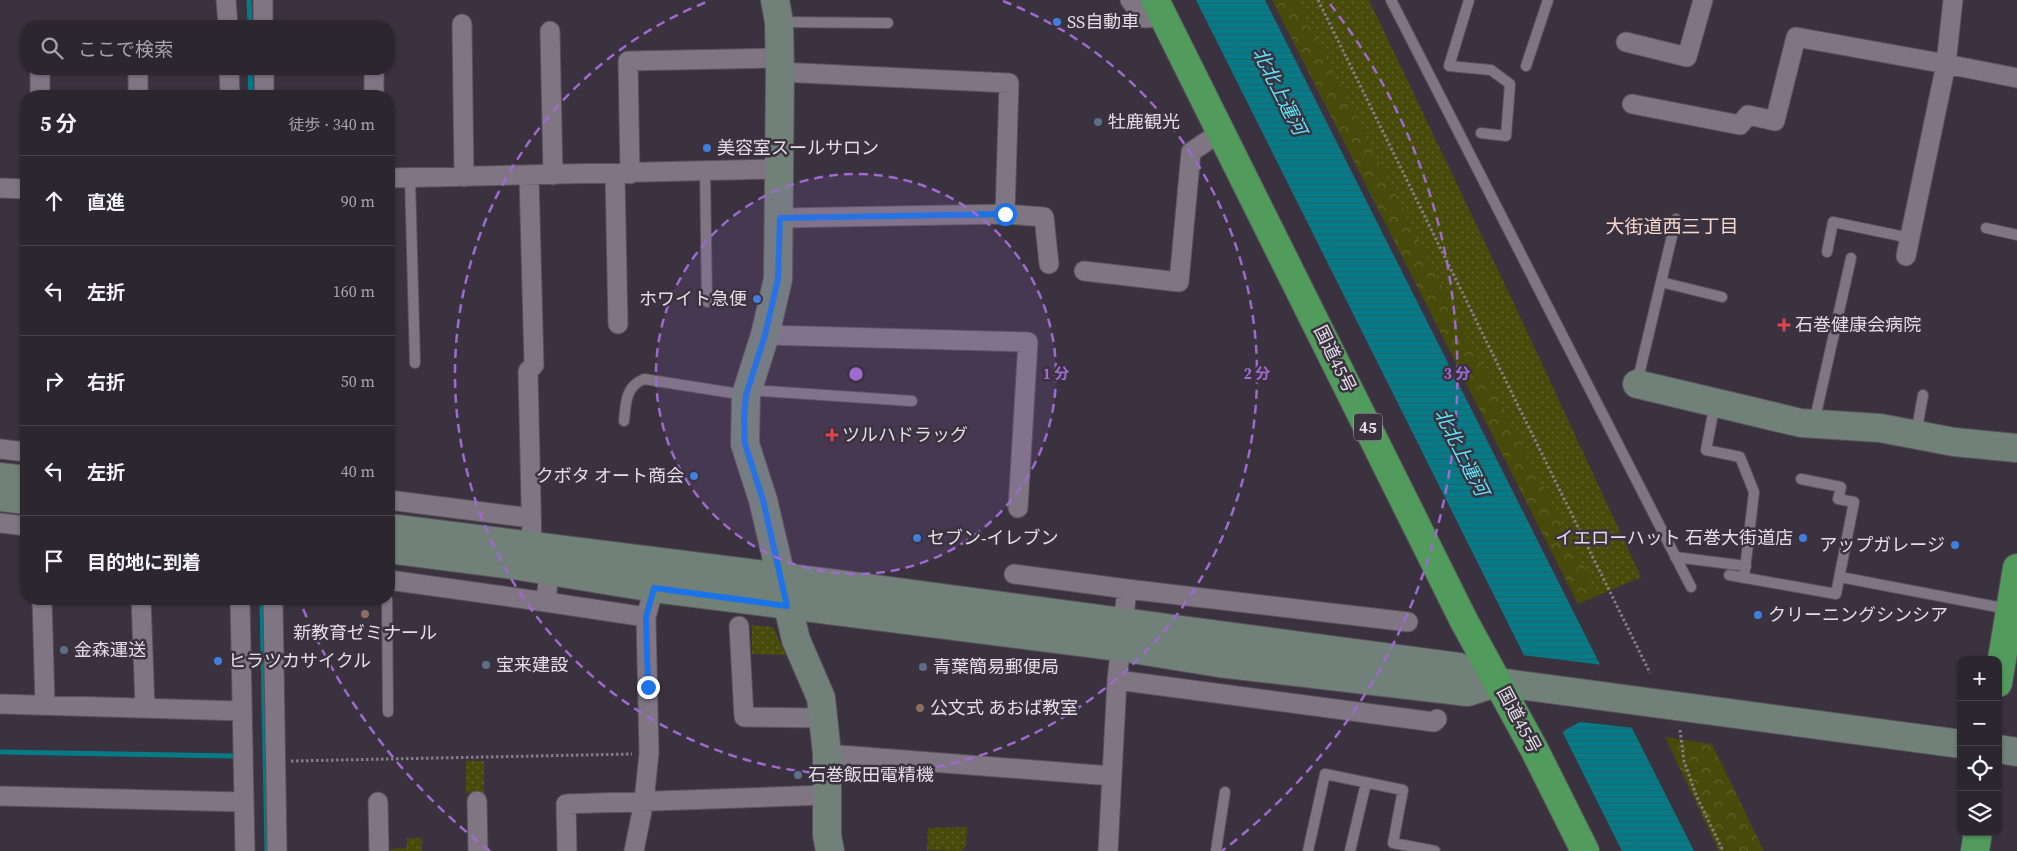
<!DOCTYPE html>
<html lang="ja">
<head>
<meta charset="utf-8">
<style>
  body { margin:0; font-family:"Source Serif 4","Noto Sans JP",serif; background:#38323b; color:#f1f3f6 }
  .controls { position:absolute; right:15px; bottom:15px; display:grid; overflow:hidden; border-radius:10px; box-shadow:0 1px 4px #0004 }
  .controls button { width:45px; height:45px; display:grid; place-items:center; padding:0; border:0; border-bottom:1px solid #48434b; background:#2c262f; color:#f1f3f6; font:25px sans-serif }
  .stop { position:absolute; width:15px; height:15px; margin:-11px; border:4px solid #1a73e8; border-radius:50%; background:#fff }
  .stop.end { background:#1a73e8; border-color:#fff; box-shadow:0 1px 5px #0008 }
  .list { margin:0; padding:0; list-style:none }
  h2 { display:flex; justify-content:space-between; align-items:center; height:65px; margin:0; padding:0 20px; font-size:21px }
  h2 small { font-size:16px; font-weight:400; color:#a6a5aa }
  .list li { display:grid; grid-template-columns:32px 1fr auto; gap:15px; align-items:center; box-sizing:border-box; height:90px; padding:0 20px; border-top:1px solid #48434b }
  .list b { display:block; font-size:19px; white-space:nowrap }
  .list em { font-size:16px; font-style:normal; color:#a6a5aa }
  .icon { flex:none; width:28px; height:28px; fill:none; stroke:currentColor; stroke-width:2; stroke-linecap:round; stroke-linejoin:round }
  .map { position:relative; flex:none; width:2017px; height:851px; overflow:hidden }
  .search { position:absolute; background:#2c262f; box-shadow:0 1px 4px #0004; left:20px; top:20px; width:375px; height:55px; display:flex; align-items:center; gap:12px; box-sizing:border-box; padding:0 18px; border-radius:20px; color:#a6a5aa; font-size:19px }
  .panel { position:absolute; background:#2c262f; box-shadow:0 1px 4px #0004; left:20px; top:90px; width:375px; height:515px; border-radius:20px }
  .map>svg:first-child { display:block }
  .forest { fill:url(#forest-crowns) }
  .park { fill:url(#park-dots) }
  .water { fill:url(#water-rules) }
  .pier { fill:#3b323f }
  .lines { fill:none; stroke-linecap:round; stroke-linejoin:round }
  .stream { stroke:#067b88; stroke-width:5 }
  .lane-casing { stroke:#58515b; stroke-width:12 }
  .street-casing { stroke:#58515b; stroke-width:21 }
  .secondary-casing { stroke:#58515b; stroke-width:30 }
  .highway-casing { stroke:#58515b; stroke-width:30 }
  .path { stroke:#847c87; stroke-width:3; stroke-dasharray:2.5 2.5; stroke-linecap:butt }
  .lane { stroke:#7f7583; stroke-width:10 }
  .street { stroke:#7f7583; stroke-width:19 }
  .secondary { stroke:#718078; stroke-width:28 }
  .highway { stroke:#519b5d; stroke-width:28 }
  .route { stroke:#1a73e8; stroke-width:6 }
  .ring { fill:none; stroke:#9f6acd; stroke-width:2.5; stroke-dasharray:9 6 }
  .shop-dot { fill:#3f7fe0; stroke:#3b323f; stroke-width:2 }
  .service-dot { fill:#5c6f8a; stroke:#3b323f; stroke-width:2 }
  .health-dot { fill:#e0444e; stroke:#3b323f; stroke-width:2 }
  .education-dot { fill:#8d6e63; stroke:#3b323f; stroke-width:2 }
  .labels { text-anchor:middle; stroke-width:5; stroke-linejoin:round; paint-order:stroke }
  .shield { fill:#3b323f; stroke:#b1aab4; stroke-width:1 }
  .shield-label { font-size:16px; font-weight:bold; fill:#e3dde6 }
  .poi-label { font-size:18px; fill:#e3dde6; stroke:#3b323f; text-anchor:start }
  .street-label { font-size:18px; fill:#e3dde6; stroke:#3b323f }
  .water-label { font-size:19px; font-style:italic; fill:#5ee7fa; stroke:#3b323f }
  .neighbourhood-label { font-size:19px; fill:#f7d6ca; stroke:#3b323f }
  .centre { fill:#9f6acd; stroke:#3b323f; stroke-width:2.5 }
  .ring-label { font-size:15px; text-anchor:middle; font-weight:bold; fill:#9f6acd; stroke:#3b323f; stroke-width:5; stroke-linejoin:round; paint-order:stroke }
</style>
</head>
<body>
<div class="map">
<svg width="2017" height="851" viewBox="0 0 2017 851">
  <defs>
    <pattern id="forest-crowns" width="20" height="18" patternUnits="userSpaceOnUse" patternTransform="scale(1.25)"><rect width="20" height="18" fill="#474b09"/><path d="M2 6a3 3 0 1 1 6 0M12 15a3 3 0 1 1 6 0" fill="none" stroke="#61642d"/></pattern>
    <pattern id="park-dots" width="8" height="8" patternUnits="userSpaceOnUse" patternTransform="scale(1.25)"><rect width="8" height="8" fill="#474b09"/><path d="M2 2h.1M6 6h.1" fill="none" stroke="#61642d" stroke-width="1.8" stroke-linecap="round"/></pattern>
    <pattern id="water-rules" width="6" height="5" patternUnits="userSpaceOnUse" patternTransform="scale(1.25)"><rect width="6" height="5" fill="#067b88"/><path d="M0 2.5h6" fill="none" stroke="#1f646d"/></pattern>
  </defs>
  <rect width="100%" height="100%" fill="#3b323f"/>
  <path class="forest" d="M1272,0h27l342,577 -63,27z
    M1665,737l47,7 52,107h-45z"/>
  <path class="park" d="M1297,0h72l148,310 124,267 -43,18z
    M752,625l21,2 13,28 -34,-1z
    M466,761h18v32h-18z
    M967,827l-1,19 -4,5 -35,-1 1,-22z
    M407,838h15v13h-33l2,-2 16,-1z"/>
  <path class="water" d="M1196,0h69l429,851h-72z"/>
  <path class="pier" d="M1521,655l82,10 32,63 -55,-6 -15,8 -4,5z"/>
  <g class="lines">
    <path class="stream" d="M249,0l1,26
      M250,69l1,27
      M262,599l5,252
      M0,752l235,4"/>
    <defs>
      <path id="lane" d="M1391,0l300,587
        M1469,0l-20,66 42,4 19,14 -4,52 -25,-3
        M779,22l109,1
        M1526,66l22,-66
        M705,171l2,131
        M410,178l5,185
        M1986,228l31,7
        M1827,252l6,-30 77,16
        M1661,282l61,15
        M1637,383l39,-164
        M749,390l163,11
        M1715,403l-9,47 34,7 14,35 -10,86
        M624,421c2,-18 1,-34 20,-42l101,16
        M1814,423l37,-165
        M1916,434l7,-39
        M1675,557l71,9
        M1729,575l107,19 18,-92 -16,-3 3,-12 -40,-8
        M1840,577l168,32
        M387,599l1,113
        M1216,851l9,-59
        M1308,851l17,-77 78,16 -10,53 42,8
        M1350,851l16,-68"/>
      <path id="street" d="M226,0l2,26
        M263,0v26
        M1130,0l14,18 20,-1
        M1953,0l-7,64 71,14
        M462,24l2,153
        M550,31l3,144
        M1626,42l61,15 16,-57
        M229,69l1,27
        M264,69v27
        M374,69v27
        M780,72l229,11 -4,131
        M40,96v-27
        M138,96v-27
        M1632,104l108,21 8,-10 27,6 21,-84 150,27 -40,192
        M630,174l-2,-113 152,-3
        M615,175l3,149
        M529,176l5,189 -6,6 4,176
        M389,178l391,-9
        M0,188l26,1
        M780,218l225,-4 39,3 5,47
        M1084,271l95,11 12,-130 31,-21
        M765,335l263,7 -10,166
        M0,449l26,3
        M389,500l142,18
        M0,523l26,3
        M1014,574l113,15
        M389,580l157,22 3,-32
        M42,599l3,106
        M141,599l4,108
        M240,599l5,252
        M273,599l4,252
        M546,602l100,15
        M739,626l5,91 80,1
        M1117,680l317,42 3,-3
        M0,704l242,7
        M827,754l285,22
        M0,796l242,6
        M477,801l1,50
        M378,802l1,49
        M567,851l-1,-47 261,-9
        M634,851l10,-50 5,-48 -3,-136 8,-29
        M1108,851l9,-171 10,-91 281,33"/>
      <path id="secondary" d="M775,0l4,22 1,50 -2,207 -13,56 -19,60 -1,49 18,56 33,140 25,58 6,56v81l3,16
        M1637,384l164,39 79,5 74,14 63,6
        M0,477l26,3
        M0,497l26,3
        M389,528l440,55 630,84 40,15 21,3 441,59
        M389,549l124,16 141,23 466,59 99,16 249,29 31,-10
        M1998,749l19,3"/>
      <path id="highway" d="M1155,0l309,621 70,128 51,102
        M1998,683l19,-115
        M1975,851l3,-19"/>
    </defs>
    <use href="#lane" class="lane-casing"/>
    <use href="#street" class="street-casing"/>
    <use href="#secondary" class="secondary-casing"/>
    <use href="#highway" class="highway-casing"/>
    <path class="path" d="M1318,0l332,673
      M1680,730l4,31 12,34 27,56
      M291,761l341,-7"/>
    <use href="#lane" class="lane"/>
    <use href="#street" class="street"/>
    <use href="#secondary" class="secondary"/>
    <use href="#highway" class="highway"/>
  </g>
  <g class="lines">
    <path class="route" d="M648,687l-2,-70 8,-29 133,18 -24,-106 -18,-56 -1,-24 2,-25 19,-60 13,-56 2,-61 225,-4"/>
  </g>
  <circle cx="856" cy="374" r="200" fill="#9f6acd" fill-opacity=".12"/>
  <g class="ring">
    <circle cx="856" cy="374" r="200"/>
    <path d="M1003 1A401 401 0 1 1 709 1"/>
    <path d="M490 851A601 601 0 0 1 299 599M1330 4A601 601 0 0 1 1222 851"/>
  </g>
  <g class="shop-dot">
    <circle cx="1057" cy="22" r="5"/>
    <circle cx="707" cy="148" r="5"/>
    <circle cx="757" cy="299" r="5"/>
    <circle cx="694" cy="476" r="5"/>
    <circle cx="917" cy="538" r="5"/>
    <circle cx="1803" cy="538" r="5"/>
    <circle cx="1955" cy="545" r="5"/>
    <circle cx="1758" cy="615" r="5"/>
    <circle cx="218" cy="661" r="5"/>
  </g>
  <g class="service-dot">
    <circle cx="1098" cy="122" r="5"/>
    <circle cx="64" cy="650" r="5"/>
    <circle cx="486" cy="665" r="5"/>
    <circle cx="923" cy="667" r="5"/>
    <circle cx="798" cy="775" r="5"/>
  </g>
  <g class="health-dot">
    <path d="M1781.5 317.5h5v5h5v5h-5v5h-5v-5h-5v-5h5z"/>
    <path d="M829.5 427.5h5v5h5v5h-5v5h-5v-5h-5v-5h5z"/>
  </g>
  <g class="education-dot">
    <circle cx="365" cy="614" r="5"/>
    <circle cx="920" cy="708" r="5"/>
  </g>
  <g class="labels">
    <rect class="shield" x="1354" y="413.5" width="28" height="27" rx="4"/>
    <g class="shield-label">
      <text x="1368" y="433">45</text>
    </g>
    <g class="poi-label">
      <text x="1067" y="28">SS自動車</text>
      <text x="1108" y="128">牡鹿観光</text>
      <text x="717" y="154">美容室スールサロン</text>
      <text x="747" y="305" text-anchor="end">ホワイト急便</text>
      <text x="1795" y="331">石巻健康会病院</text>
      <text x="842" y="441">ツルハドラッグ</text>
      <text x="684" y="482" text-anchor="end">クボタ オート商会</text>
      <text x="927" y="544">セブン-イレブン</text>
      <text x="1793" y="544" text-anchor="end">イエローハット 石巻大街道店</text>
      <text x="1945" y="551" text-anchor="end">アップガレージ</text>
      <text x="1768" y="621">クリーニングシンシア</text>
      <text x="365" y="639" text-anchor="middle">新教育ゼミナール</text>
      <text x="74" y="656">金森運送</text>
      <text x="228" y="667">ヒラツカサイクル</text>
      <text x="496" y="671">宝来建設</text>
      <text x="933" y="673">青葉簡易郵便局</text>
      <text x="930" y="714">公文式 あおば教室</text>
      <text x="808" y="781">石巻飯田電精機</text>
    </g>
    <g class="street-label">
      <text transform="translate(1335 359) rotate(64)" y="6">国道45号</text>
      <text transform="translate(1519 720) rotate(62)" y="6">国道45号</text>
    </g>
    <g class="water-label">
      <text transform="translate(1280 91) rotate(63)" y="7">北北上運河</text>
      <text transform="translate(1462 452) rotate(63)" y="7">北北上運河</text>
    </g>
    <g class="neighbourhood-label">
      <text x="1672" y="233">大街道西三丁目</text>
    </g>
  </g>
  <circle cx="856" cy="374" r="8" class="centre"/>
  <g class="ring-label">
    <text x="1056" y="379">1 分</text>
    <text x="1257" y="379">2 分</text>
    <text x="1457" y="379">3 分</text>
  </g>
</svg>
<div class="controls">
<button>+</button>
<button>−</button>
<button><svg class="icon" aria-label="locate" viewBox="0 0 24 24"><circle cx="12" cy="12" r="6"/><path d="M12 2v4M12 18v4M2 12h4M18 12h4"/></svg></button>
<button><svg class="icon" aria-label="layers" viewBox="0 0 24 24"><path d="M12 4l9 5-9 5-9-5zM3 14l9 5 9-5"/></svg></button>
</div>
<div class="stop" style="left:1005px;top:214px"></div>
<div class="stop end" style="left:648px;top:687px"></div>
<div class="search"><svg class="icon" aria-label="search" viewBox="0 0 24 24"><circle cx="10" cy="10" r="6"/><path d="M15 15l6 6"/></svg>ここで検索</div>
<section class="panel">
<h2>5 分<small>徒歩 · 340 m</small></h2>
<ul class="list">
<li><svg class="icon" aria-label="ahead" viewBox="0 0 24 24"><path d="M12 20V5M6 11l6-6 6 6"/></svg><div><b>直進</b></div><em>90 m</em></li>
<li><svg class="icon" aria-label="left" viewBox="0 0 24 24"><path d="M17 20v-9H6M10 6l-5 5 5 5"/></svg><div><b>左折</b></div><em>160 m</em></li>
<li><svg class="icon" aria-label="right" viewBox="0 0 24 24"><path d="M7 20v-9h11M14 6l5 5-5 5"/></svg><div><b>右折</b></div><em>50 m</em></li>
<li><svg class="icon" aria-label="left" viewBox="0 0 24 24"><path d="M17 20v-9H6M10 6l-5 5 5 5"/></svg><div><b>左折</b></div><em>40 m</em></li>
<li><svg class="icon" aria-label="arrive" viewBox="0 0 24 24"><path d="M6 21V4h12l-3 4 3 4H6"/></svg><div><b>目的地に到着</b></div></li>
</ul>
</section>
</div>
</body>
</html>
